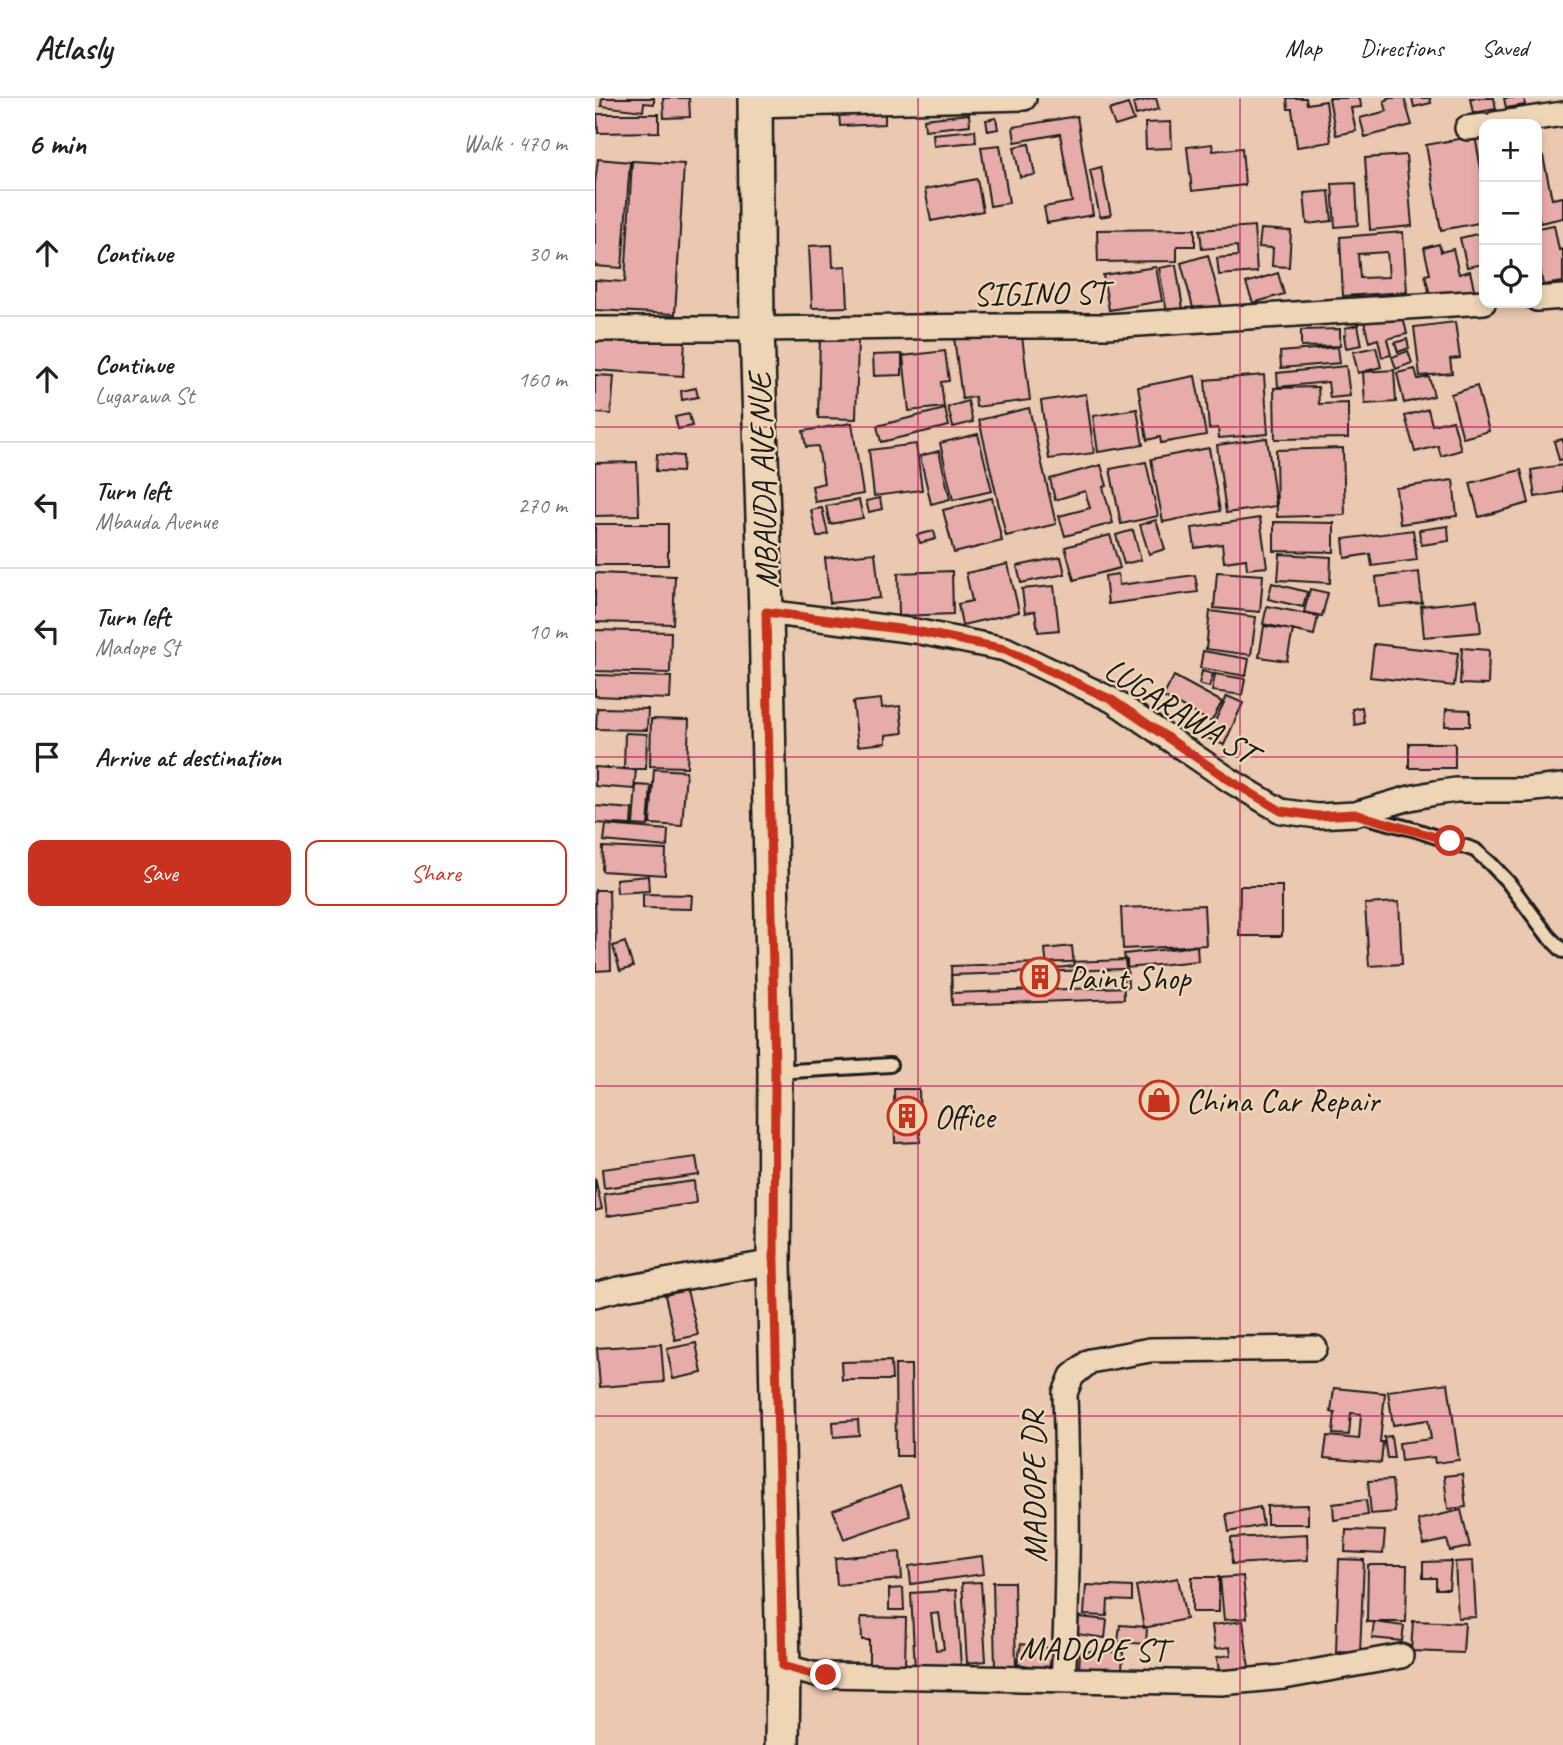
<!DOCTYPE html>
<html lang="en">
<head>
<meta charset="utf-8">
<style>
  body { margin:0; font-family:Caveat,sans-serif; background:#f2f2f2; color:#202124 }
  .controls { position:absolute; right:21px; top:21px; display:grid; overflow:hidden; border-radius:14px; box-shadow:0 4px 10px #0003 }
  .controls button { width:63px; height:63px; display:grid; place-items:center; padding:0; border:0; border-bottom:2px solid #e0e0e0; background:#fff; color:#202124; font:35px sans-serif }
  .stop { position:absolute; width:21px; height:21px; margin:-16px; border:5px solid #c8321e; border-radius:50%; background:#fff }
  .stop.end { background:#c8321e; border-color:#fff; box-shadow:0 2px 7px #0008 }
  .list { margin:0; padding:0; list-style:none }
  h2 { display:flex; justify-content:space-between; align-items:center; height:91px; margin:0; padding:0 28px; font-size:30px }
  h2 small { font-size:23px; font-weight:400; color:#757577 }
  .list li { display:grid; grid-template-columns:46px 1fr auto; gap:21px; align-items:center; box-sizing:border-box; height:126px; padding:0 28px; border-top:2px solid #e0e0e0 }
  .list b { display:block; font-size:26px; white-space:nowrap }
  .list p { margin:0; font-size:23px; white-space:nowrap; color:#757577 }
  .list em { font-size:23px; font-style:normal; color:#757577 }
  .actions { display:flex; gap:14px; padding:21px 28px }
  .actions a { flex:1; padding:16px 0; border:2px solid #c8321e; border-radius:14px; text-align:center; font-size:24px; color:#c8321e }
  .actions .main { background:#c8321e; color:#fff }
  .icon { flex:none; width:38px; height:38px; fill:none; stroke:currentColor; stroke-width:2; stroke-linecap:round; stroke-linejoin:round }
  .map { position:relative; flex:none; width:968px; height:1647px; overflow:hidden }
  header { display:flex; align-items:center; gap:42px; box-sizing:border-box; height:98px; padding:0 35px; background:#fff; border-bottom:2px solid #e0e0e0 }
  header strong { font-size:33px }
  nav { display:flex; gap:38px; margin-inline-start:auto; font-size:24px }
  main { display:flex }
  aside { flex:1; background:#fff }
  .map>svg:first-child { display:block }
  .building { fill:#e7aca9; stroke:#1c1c1c; stroke-width:2; fill-rule:evenodd }
  .lines { fill:none; stroke-linecap:round; stroke-linejoin:round }
  .lane-casing { stroke:#1c1c1c; stroke-width:18 }
  .street-casing { stroke:#1c1c1c; stroke-width:28 }
  .secondary-casing { stroke:#1c1c1c; stroke-width:38 }
  .lane { stroke:#edd5b5; stroke-width:12 }
  .street { stroke:#edd5b5; stroke-width:23 }
  .secondary { stroke:#edd5b5; stroke-width:33 }
  .route { stroke:#c8321e; stroke-width:9 }
  .grid { fill:none; stroke:#c2185b; stroke-width:2; stroke-opacity:0.55 }
  .labels { text-anchor:middle; stroke-width:5; stroke-linejoin:round; paint-order:stroke }
  .street-label { font-size:33px; fill:#1c1c1c; stroke:#edd5b5 }
  .poi-label { font-size:33px; fill:#1c1c1c; stroke:#edd5b5; text-anchor:start }
</style>
</head>
<body>
<header>
<strong>Atlasly</strong>
<nav><a>Map</a><a>Directions</a><a>Saved</a></nav>
</header>
<main>
<aside>
<h2>6 min<small>Walk · 470 m</small></h2>
<ul class="list">
<li><svg class="icon" aria-label="ahead" viewBox="0 0 24 24"><path d="M12 20V5M6 11l6-6 6 6"/></svg><div><b>Continue</b></div><em>30 m</em></li>
<li><svg class="icon" aria-label="ahead" viewBox="0 0 24 24"><path d="M12 20V5M6 11l6-6 6 6"/></svg><div><b>Continue</b><p>Lugarawa St</p></div><em>160 m</em></li>
<li><svg class="icon" aria-label="left" viewBox="0 0 24 24"><path d="M17 20v-9H6M10 6l-5 5 5 5"/></svg><div><b>Turn left</b><p>Mbauda Avenue</p></div><em>270 m</em></li>
<li><svg class="icon" aria-label="left" viewBox="0 0 24 24"><path d="M17 20v-9H6M10 6l-5 5 5 5"/></svg><div><b>Turn left</b><p>Madope St</p></div><em>10 m</em></li>
<li><svg class="icon" aria-label="arrive" viewBox="0 0 24 24"><path d="M6 21V4h12l-3 4 3 4H6"/></svg><div><b>Arrive at destination</b></div></li>
</ul>
<div class="actions"><a class="main">Save</a><a>Share</a></div>
</aside>
<div class="map">
<svg width="968" height="1647" viewBox="0 0 968 1647">
  <rect width="100%" height="100%" fill="#ebc9b1"/>
  <filter id="ink" filterUnits="userSpaceOnUse"><feTurbulence type="fractalNoise" baseFrequency=".0143" numOctaves="2"/><feDisplacementMap in="SourceGraphic" scale="14" xChannelSelector="R" yChannelSelector="G"/><feConvolveMatrix kernelMatrix="1 2 1 2 8 2 1 2 1" color-interpolation-filters="sRGB"/></filter>
  <g filter="url(#ink)">
    <path class="building" d="M7,0h52v6l-10,-1 -1,8 -42,-5z
      M68,0h26l1,19 -26,1z
      M561,0l3,11 -23,6 -3,-12z
      M692,0h19l1,6 19,-3 5,41 -34,5 -5,-38h-4z
      M734,0h31l1,9 -10,1 5,23 -20,4z
      M793,0h16l8,27 -47,12 -5,-19 27,-7 -3,-10 5,-2z
      M817,0h18l1,5 -17,4z
      M875,0h24l2,11 -23,4z
      M909,0h20l1,7 -19,3z
      M533,6l6,16 -19,6 -6,-16z
      M290,13v13l-45,2 -1,-13z
      M2,16h62v18l-61,1z
      M374,16l1,11 -45,5 -1,-11z
      M482,18l16,99 -46,8 -3,-16 28,-5 -12,-68 -45,8 -2,-15z
      M401,20l2,11 -10,2 -2,-11z
      M576,24l1,26 -26,1 -1,-26z
      M380,32l1,12 -42,4 -1,-12z
      M880,38l9,49v37l-43,8 -15,-85z
      M434,46l6,31 -15,2 -6,-30z
      M617,46l1,7 29,-3 3,37 -53,6 -5,-44z
      M405,47l9,58 -19,3 -9,-59z
      M811,57l6,71 -42,4 -5,-72z
      M948,58l9,43 11,-2v21l-23,5 -3,-14v-52z
      M3,61l32,3 -8,106 -27,-2v-83z
      M37,63l52,3 -9,150 -80,-4v-30l30,2z
      M506,69l10,48 -11,2 -10,-47z
      M382,81l6,32 -52,10 -6,-32z
      M761,85l2,42 -23,2 -3,-43z
      M734,93l3,30 -25,3 -3,-31z
      M959,127l5,25 4,-1v33l-20,3 -6,-34v-23z
      M659,128l3,46 -38,3 -2,-17 21,-2 -1,-10 -35,3 -2,-19z
      M600,131v17h-18v15l-79,1 -1,-32z
      M666,131l30,2 -2,36 -17,-1 1,-18 -14,-1z
      M808,134l4,60 -64,4 -3,-59zM792,154l2,25 -29,1 -2,-24z
      M886,135l3,16v15l-17,3 -7,-29z
      M844,146l2,8 12,-3 6,25 11,-3 5,22 -43,10 -7,-28 5,-1 -6,-26z
      M237,147l1,22 13,-1 2,41 -36,1 -3,-62z
      M613,157l14,53 -27,7 -14,-52z
      M581,167l8,50 -16,3 -9,-50z
      M561,169l6,34 -53,9 -6,-35z
      M683,175l6,21 -31,9 -7,-20z
      M807,214l5,22 -20,5 4,16 -9,2 -4,-18 -9,3 -5,-20z
      M860,224l5,36 -10,1 2,14 -32,3 -6,-49z
      M763,227l4,20 -16,3 -2,-13 2,-1 -1,-6z
      M426,230l9,72 -54,7 -1,-10 -13,2 -8,-62z
      M745,231v17l-39,1v-17z
      M0,236l90,6 -2,36 -88,-6z
      M225,239l38,1 -2,81 -38,-1z
      M812,241l2,9 -11,4 -3,-9z
      M743,249l2,16 -59,5 -1,-16z
      M781,249l5,20 -23,6 -5,-21z
      M350,253l4,30 -8,1 3,25 -35,4 -6,-55z
      M813,253l4,12 -16,6 -4,-12z
      M307,256v21l-28,1 -1,-21z
      M751,268l4,30 -20,2 -2,-16 -50,5 -1,-14z
      M820,271l3,10 11,-2 5,19 -30,7 -7,-30z
      M799,272l2,32 -31,2 -2,-32z
      M0,277l19,1 -3,38 -16,-1z
      M669,277l4,59 -49,4 -1,-10 -9,1 -4,-49z
      M600,278l11,59 -45,8 -1,-6 -13,3 -9,-53z
      M882,288l12,45 -26,7 -12,-44z
      M723,289l1,17 29,-1v35l-73,1 -1,-51z
      M101,290l2,9 -16,3 -1,-9z
      M491,296l8,59 -45,6 -8,-58z
      M373,303l5,21 -20,5 -5,-20z
      M434,310l27,116 -50,12 -27,-116z
      M350,311l4,17 -68,16 -4,-16z
      M542,311l6,36 -45,7 -5,-36z
      M833,311l4,16 21,-5 8,30 -20,6 -3,-10 -23,6 -10,-36z
      M94,316l3,12 -14,3 -3,-12z
      M257,325l11,71 -48,8 -3,-16 12,-3 -6,-37 -12,1 -3,-16z
      M383,336l14,57 -39,9 -13,-57z
      M672,340l9,68 -50,7 -9,-68z
      M968,341v20l-4,1 -5,-19z
      M321,346l6,46 -48,6 -5,-46z
      M614,350l11,63 -57,11 -12,-63z
      M748,350l2,67 -68,2 -1,-67z
      M344,353l11,48 -19,5 -11,-48z
      M62,356l26,2 -1,16 -26,-1z
      M42,364l2,53 -44,1v-53z
      M551,364l12,54 -37,8 -11,-55z
      M506,367l6,21 -4,1 10,36 -48,13 -6,-20 31,-8 -5,-17 -30,9 -5,-21z
      M968,367v27l-28,5 -4,-27z
      M926,372l8,33 -50,14 -9,-34z
      M858,382l4,36 -57,8 -4,-36z
      M285,400l2,11 -13,3 -3,-11z
      M397,400l10,43 -48,12 -11,-43z
      M264,402l4,18 -33,6 -4,-18z
      M227,410l6,26 -11,3 -6,-27z
      M665,420l7,49 -20,2 -1,-10 -22,3 -2,-18 -27,4 -3,-20z
      M561,422l9,29 -16,5 -9,-29z
      M679,424l60,1v29l-60,-1z
      M0,426h73v41h-73z
      M853,428l1,15 -28,4 -2,-15z
      M538,432l8,30 -17,4 -8,-29z
      M818,432l4,30 -45,6 -2,-12 -25,4 -2,-19z
      M339,433l2,8 -16,4 -3,-8z
      M515,437l10,33 -46,12 -9,-33z
      M280,455l5,45 -50,5 -5,-45z
      M685,456l51,3 -1,26 -52,-3z
      M466,459l4,17 -44,9 -4,-17z
      M413,466l11,48 -57,13 -4,-21 14,-3 -6,-28z
      M357,473l1,43 -54,2 -1,-43z
      M622,474l46,3 -3,37 -46,-4z
      M824,474l3,31 -43,4 -3,-30z
      M0,475l80,3 -2,48 -78,-2z
      M523,476l1,11 76,-10 3,17 -90,12 -3,-28z
      M677,485l35,9 -4,15 -35,-8z
      M459,488l5,44 -21,2 -3,-21 -10,2 -3,-24z
      M715,491l18,4 -6,23 -18,-4z
      M882,502l4,32 -57,5 -3,-31z
      M672,508l51,10 -4,19 -51,-11z
      M615,513l46,6 -5,38 -45,-6z
      M669,528l29,4 -6,31 -28,-4z
      M0,532l76,2 -1,41 -75,-2z
      M779,546l84,9 -4,33 -84,-9z
      M867,550l27,2 -1,35 -28,-1z
      M608,553l46,8 -3,17 -46,-8z
      M607,573l11,3 -4,13 -10,-3z
      M620,576l30,5 -3,16 -30,-4z
      M0,577l76,2 -1,22 -75,-3z
      M579,578l48,26 -11,20 -48,-25z
      M632,598l16,7 -19,42 -17,-7z
      M286,601l1,9 18,-2 3,27 -17,2v8l-28,3 -5,-44z
      M767,609l2,16 -9,2 -3,-16z
      M2,610l51,1 -1,21 -51,-1z
      M851,611l24,1v16h-25z
      M56,621l38,1 -2,47 -37,-1z
      M30,635l22,1 -1,35h-22z
      M814,645h46v25h-46z
      M0,669l41,3 -2,19 -39,-3z
      M59,671l32,2 -4,55 -32,-2z
      M41,687l15,1 -3,40 -15,-1z
      M0,708l37,3 -1,16 -36,-2z
      M11,727l62,5 -1,17 -63,-6z
      M8,749l63,3 -1,25 -63,-4z
      M53,778l1,15 -32,2 -1,-14z
      M645,788h42v50h-43z
      M0,792h14l2,80 -15,1z
      M48,796l49,1 -1,14 -48,-1z
      M804,804l3,62 -33,2 -4,-62z
      M609,807l2,40 -83,4 -2,-41z
      M30,844l8,25 -13,4 -7,-25z
      M477,848l2,20 -27,3 -2,-20z
      M602,848l1,15 -72,7 -2,-14z
      M532,862l1,27 -176,6 -1,-27z
      M528,871l1,30 -172,6 -1,-30z
      M299,991h25l1,53 -25,1z
      M101,1059l3,18 -95,13 -2,-19z
      M0,1080l7,31 -7,2z
      M99,1083l2,22 -89,13 -3,-22z
      M92,1192l11,45 -23,5 -10,-45z
      M101,1245l6,30 -29,6 -6,-30z
      M66,1246l3,38 -64,5 -3,-39z
      M296,1263l1,19h-50l-1,-18z
      M300,1267h16l1,91h-16z
      M853,1285l11,77 -24,3 -1,-6 -33,4 -2,-18 32,-4 -3,-19 -35,5 -5,-34z
      M739,1290l51,5 -5,49h3l-2,21 -57,-5 3,-22 32,3 2,-25 -10,-1 -2,22 -16,-1 2,-21 -4,-1z
      M263,1322l1,15 -25,2 -1,-15z
      M796,1338l3,22h-7l-3,-21z
      M867,1376l4,33 -18,2 -4,-33z
      M797,1382l3,32 -24,2 -3,-33z
      M305,1388l10,30 -66,23 -11,-29z
      M771,1402l2,15 -34,5 -1,-16z
      M713,1407v19h-41v-18z
      M665,1409l3,18 -34,7 -3,-18z
      M866,1412l9,37 -20,4 -3,-11 -23,5 -6,-25z
      M751,1432l39,1 -2,23 -38,-2z
      M712,1436l1,26 -76,4 -1,-26z
      M305,1454l2,27 -65,6 -2,-27z
      M387,1458l2,18 -73,10 -2,-18z
      M744,1461l25,1 -4,93 -24,-1z
      M856,1463l-2,28h-13v-11h-13v-16z
      M878,1463l3,56 -18,1 -3,-56z
      M773,1467h39l-1,57h-39z
      M648,1478l4,42 -23,2 -4,-42z
      M597,1479h27v35h-27z
      M583,1480l8,41 -42,9 -8,-42z
      M386,1484l5,79 -19,2 -5,-80z
      M398,1484h21l2,86h-21z
      M491,1487l46,2v14l-24,-1 -1,16 -23,-1z
      M308,1490l1,22h-15v-21z
      M361,1492l5,77 -46,3 -4,-77zM344,1515l5,36 -8,1 -5,-36z
      M266,1519l45,1 -1,48h-36v-26h-7z
      M484,1519l28,3 -2,18 -28,-4z
      M648,1523l6,47 -30,4 -2,-15 14,-2 -1,-8 -15,2 -3,-24z
      M818,1523l52,2 -2,30 -52,-2z
      M779,1524l30,4 -2,15 -30,-3z
      M525,1527l27,2 -1,17 -28,-2z
      M426,1546l32,5 -4,20 -32,-5z
      M485,1553l43,1 -1,20 -43,-1z"/>
    <g class="lines">
      <defs>
        <path id="lane" d="M767,718l54,14 59,20 16,14 17,18 41,55 14,14
          M181,974l114,-7"/>
        <path id="street" d="M160,7l269,-7
          M900,26l68,-10
          M872,30l17,-2
          M942,201l26,-2
          M0,231h162l230,-3h120l377,-24
          M171,514l149,19 90,18 107,51 119,81 50,30 36,5 38,-2 55,-16 25,-5 21,-3h70l37,-4
          M0,1197l24,-6 155,-27
          M188,1568l29,8 14,1 395,8 63,-6 117,-21
          M468,1582c6,-96 5,-191 2,-287l7,-17 18,-15 60,-11 165,-2"/>
        <path id="secondary" d="M160,0l2,231 9,283 9,460 -1,190 9,404 -1,79"/>
      </defs>
      <use href="#lane" class="lane-casing"/>
      <use href="#street" class="street-casing"/>
      <use href="#secondary" class="secondary-casing"/>
      <use href="#lane" class="lane"/>
      <use href="#street" class="street"/>
      <use href="#secondary" class="secondary"/>
    </g>
  </g>
  <g class="lines" filter="url(#ink)">
    <path class="route" d="M231,1577l-14,-1 -29,-8 -9,-404 1,-189 -9,-461 149,19 90,18 107,51 119,81 50,30 36,5 38,-2 95,27"/>
  </g>
  <path class="grid" d="M323,0v1647M645,0v1647M0,329h968M0,659h968M0,988h968M0,1318h968"/>
  <defs>
    <symbol id="building-ring" viewBox="-11 -11 22 22"><circle r="9.5" fill="#edd5b5" stroke="#c8321e" stroke-width="1.5"/><path d="M-4-6H4V6H1V3H-1V6H-4ZM-2.5-4.3h1.7v1.8h-1.7ZM.8-4.3h1.7v1.8H.8ZM-2.5-1h1.7V.8h-1.7ZM.8-1h1.7V.8H.8Z" fill="#c8321e"/></symbol>
    <symbol id="shop-ring" viewBox="-11 -11 22 22"><circle r="9.5" fill="#edd5b5" stroke="#c8321e" stroke-width="1.5"/><path d="M-5-2.5h2.3a2.7 3.5 0 0 1 5.4 0H5L5.5 6h-11ZM-1.5-2.5h3a1.5 2.3 0 0 0-3 0Z" fill="#c8321e"/></symbol>
  </defs>
  <g fill-rule="evenodd">
    <use href="#building-ring" x="423" y="857" width="44" height="44"/>
    <use href="#shop-ring" x="542" y="980" width="44" height="44"/>
    <use href="#building-ring" x="290" y="996" width="44" height="44"/>
  </g>
  <g class="labels">
    <g class="street-label">
      <text transform="translate(445 194) rotate(-1)" y="12">SIGINO ST</text>
      <text transform="translate(167 383) rotate(-92)" y="12">MBAUDA AVENUE</text>
      <text transform="translate(586 612) rotate(32)" y="12">LUGARAWA ST</text>
      <text transform="translate(438 1389) rotate(-91)" y="12">MADOPE DR</text>
      <text transform="translate(498 1550) rotate(1)" y="12">MADOPE ST</text>
    </g>
    <g class="poi-label">
      <text x="472" y="891">Paint Shop</text>
      <text x="591" y="1014">China Car Repair</text>
      <text x="339" y="1030">Office</text>
    </g>
  </g>
</svg>
<div class="controls">
<button>+</button>
<button>−</button>
<button><svg class="icon" aria-label="locate" viewBox="0 0 24 24"><circle cx="12" cy="12" r="6"/><path d="M12 2v4M12 18v4M2 12h4M18 12h4"/></svg></button>
</div>
<div class="stop" style="left:855px;top:743px"></div>
<div class="stop end" style="left:231px;top:1577px"></div>
</div>
</main>
</body>
</html>
